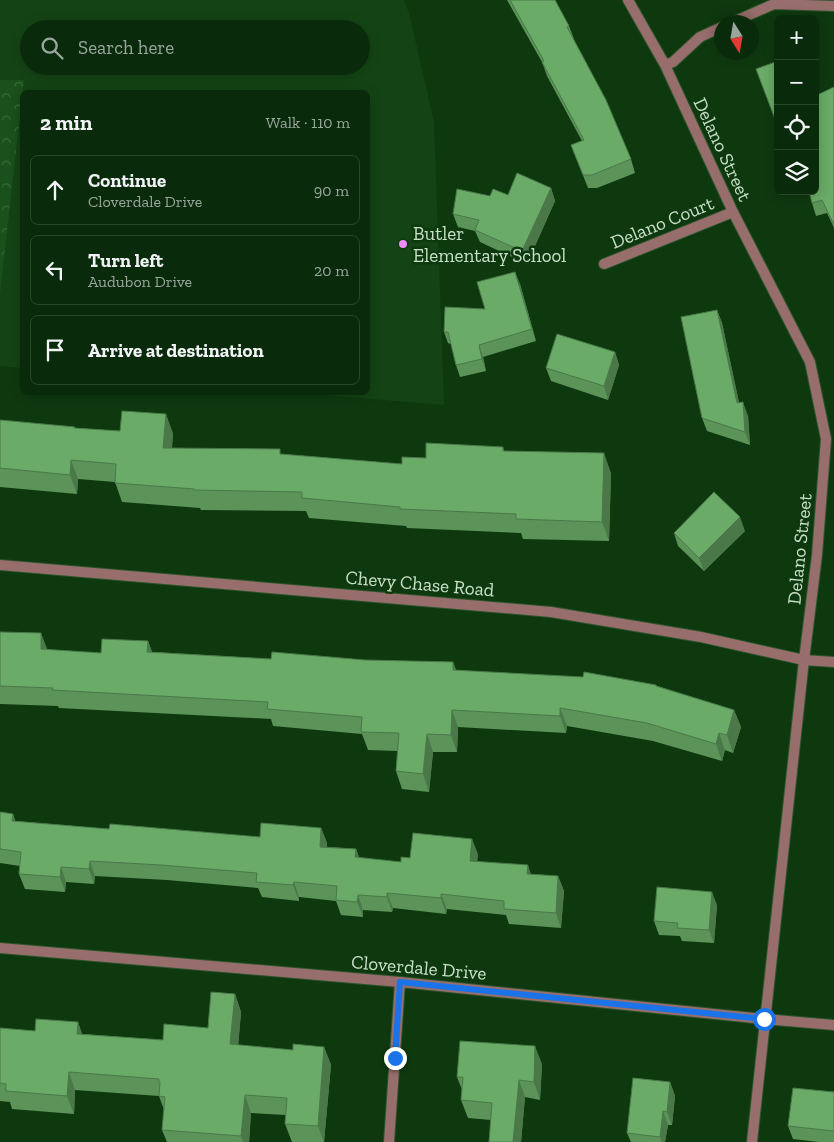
<!DOCTYPE html>
<html lang="en">
<head>
<meta charset="utf-8">
<style>
  body { margin:0; font-family:"Zilla Slab",serif; background:#133314; color:#f1f3f6 }
  .controls { position:absolute; right:15px; top:15px; display:grid; overflow:hidden; border-radius:8px; box-shadow:0 2px 12px #0003 }
  .controls button { width:45px; height:45px; display:grid; place-items:center; padding:0; border:0; border-bottom:1px solid #2a472c; background:#0a2b0b; color:#f1f3f6; font:25px sans-serif }
  .compass { position:absolute; left:714px; top:15px; width:45px; height:45px; border-radius:50%; background:#0a2b0b; box-shadow:0 2px 12px #0003; rotate:169deg }
  .stop { position:absolute; width:15px; height:15px; margin:-11px; border:4px solid #1a73e8; border-radius:50%; background:#fff }
  .stop.end { background:#1a73e8; border-color:#fff; box-shadow:0 1px 5px #0008 }
  .list { margin:0; padding:0; list-style:none }
  h2 { display:flex; justify-content:space-between; align-items:center; height:65px; margin:0; padding:0 20px; font-size:21px }
  h2 small { font-size:16px; font-weight:400; color:#99a79d }
  .list li { display:grid; grid-template-columns:32px 1fr auto; gap:15px; align-items:center; box-sizing:border-box; height:70px; margin:0 10px 10px; padding:0 10px; border:1px solid #2a472c; border-radius:8px }
  .list b { display:block; font-size:19px; white-space:nowrap }
  .list p { margin:0; font-size:16px; white-space:nowrap; color:#99a79d }
  .list em { font-size:16px; font-style:normal; color:#99a79d }
  .icon { flex:none; width:28px; height:28px; fill:none; stroke:currentColor; stroke-width:2; stroke-linecap:round; stroke-linejoin:round }
  .map { position:relative; flex:none; width:834px; height:1142px; overflow:hidden }
  .search { position:absolute; background:#0a2b0b; box-shadow:0 2px 12px #0003; left:20px; top:20px; width:350px; height:55px; display:flex; align-items:center; gap:12px; box-sizing:border-box; padding:0 18px; border-radius:28px; color:#99a79d; font-size:19px }
  .panel { position:absolute; background:#0a2b0b; box-shadow:0 2px 12px #0003; left:20px; top:90px; width:350px; height:305px; border-radius:8px }
  .map>svg:first-child { display:block }
  .built { fill:#144415; fill-rule:evenodd }
  .park { fill:url(#park-crowns) }
  .lines { fill:none; stroke-linecap:round; stroke-linejoin:round }
  .street-casing { stroke:#2c542d; stroke-width:12 }
  .street { stroke:#976e6b; stroke-width:10 }
  .wall { fill:#5b9359 }
  .shaded-wall { fill:#4a7849 }
  .building { fill:#6aab68; stroke:#4a7849 }
  .route { stroke:#1a73e8; stroke-width:6 }
  .poi-dot { fill:#ee8cf8; stroke:#0e390f; stroke-width:2 }
  .labels { text-anchor:middle; stroke-width:5; stroke-linejoin:round; paint-order:stroke }
  .street-label { font-size:19px; fill:#c9e0c8; stroke:#0e390f }
  .poi-label { font-size:19px; fill:#c9e0c8; stroke:#0e390f; text-anchor:start }
</style>
</head>
<body>
<div class="map">
<svg width="834" height="1142" viewBox="0 0 834 1142">
  <defs>
    <pattern id="park-crowns" width="20" height="18" patternUnits="userSpaceOnUse" patternTransform="scale(1.25)"><rect width="20" height="18" fill="#1a501b"/><path d="M2 6a3 3 0 1 1 6 0M12 15a3 3 0 1 1 6 0" fill="none" stroke="#3a693b"/></pattern>
  </defs>
  <rect width="100%" height="100%" fill="#0e390f"/>
  <path class="built" d="M0,0h404l5,13 25,109 10,283 -143,-12 67,-1v-300h-346v276l-22,-2zM29,29h332v37h-332z"/>
  <path class="park" d="M0,80h24l-24,213z"/>
  <g class="lines">
    <defs>
      <path id="street" d="M628,0l37,65 68,147 77,150 16,77 -9,116 -13,105 -52,482
        M733,22l41,-18 60,2
        M665,65l8,-3 27,-25 22,-10
        M604,264l129,-52
        M0,565l551,47 150,25 103,23 30,2
        M0,948l400,34 364,37 70,6
        M389,1142l11,-160"/>
    </defs>
    <use href="#street" class="street-casing"/>
    <use href="#street" class="street"/>
  </g>
  <path class="wall" d="M507,0h48l14,26 5,13h-1l58,120 4,14 -38,15h-9l-17,-43 11,-4 -35,-65 -5,-14z
    M834,87v141l-7,-15 -11,3 -4,-13z
    M551,188l4,13 -28,63 -47,-22 -5,-11 -17,-4 -5,-13 37,-18 18,-1z
    M520,284l16,57 -53,16 3,14 -26,6 -4,-12 -5,-21 -3,-1 -4,-11 41,-23z
    M717,310l5,13 17,80 9,13 2,29 -43,-14 -5,-13z
    M615,352l4,13 -11,35 -57,-19 -5,-13z
    M0,420l75,8 45,3 53,2 -1,15 110,6 120,10 24,-6 77,-11 1,4 107,22 -2,68 -86,-2 -2,-6 -114,-5 -1,-2 -97,-8 -3,-7 -105,-1 -1,-2 -78,-6 -7,-20 -37,-3 -1,15 -77,-7z
    M745,531l-41,40 -26,-25 -4,-13z
    M0,632l47,18 54,3 47,-12 4,11 119,7 182,3 3,8 200,15 1,1 77,24 7,17 -8,26 -8,-3 -3,11 -69,-20 -86,-15 -1,7 -108,-6 -1,25h-24l-4,40 -27,-3 -6,-18 2,-20 -30,-1 -6,-16 -89,-8 -2,-7 -212,-11 -1,-2 -58,-2z
    M0,812l13,2 2,7 94,8 151,8 61,-9 6,15v4l29,2 3,9 42,4 9,-4 68,-4 -1,7 54,13 27,2 6,15 -3,37 -52,-4 -3,-9 -59,-6 -1,5 -53,-6 -1,4 -29,-2v7l-22,-2 -5,-14 -37,-4v4l-37,-4 -4,-9 -91,-8 -72,-4 -1,8 -28,-2 -1,10 -40,-3 -6,-15 1,-8 -20,-3z
    M717,905l-3,38 -32,-2 -2,-5 -21,-1 -5,-14z
    M235,994l6,18 -3,33 55,5 31,-3 7,18 -7,77h-32l-7,-18 1,-9 -35,-2 -2,29h-82l-5,-12 2,-20 -5,-14 -84,-6 -1,24 -62,-5 -2,-7 -10,-1v-73l35,3 43,-9 4,12 81,6 45,-12z
    M542,1064l-2,36 -15,-3 -4,45h-32l2,-22 -23,-2 -7,-18 1,-10 -5,-13z
    M670,1082l5,14 -3,29h-4l-3,17h-34l-4,-9z
    M834,1092v50h-15l-26,-3 -5,-13z"/>
  <path class="shaded-wall" d="M551,188l4,13 -28,63 -5,-13z
    M515,272l5,12 16,57 -4,-12z
    M717,310l5,13 20,93 -5,-13z
    M479,345l4,12 3,14 -4,-12z
    M615,352l4,13 -11,35 -4,-14z
    M743,402l5,14 2,29 -5,-13z
    M166,414l7,19 -3,34 -7,-19z
    M604,453l7,20 -2,68 -7,-19z
    M71,460l7,19 -1,15 -7,-19z
    M740,517l5,14 -41,40 -5,-13z
    M41,633l7,18 -7,-2z
    M148,641l6,18 -7,-7z
    M453,662l7,18 -7,-10z
    M560,708l7,18 -1,7 -6,-17z
    M452,710l6,17 -1,25 -6,-17z
    M734,710l7,17 -8,26 -6,-18z
    M719,733l6,17 -3,11 -6,-17z
    M427,734l6,18 -4,40 -6,-18z
    M13,814l5,15 -6,-8z
    M321,828l6,15 -2,19 -5,-15z
    M472,839l6,15 -2,22 -6,-15z
    M356,849l6,15 -7,-7z
    M90,861l5,15 -1,8 -5,-15z
    M528,865l5,16 -6,-7z
    M61,867l5,15 -1,10 -5,-15z
    M558,876l6,15 -3,37 -5,-15z
    M294,882l5,15v4l-6,-16z
    M712,892l5,13 -3,38 -5,-13z
    M387,893l6,15 -1,4 -5,-15z
    M441,894l6,15 -1,5 -5,-16z
    M358,895l5,15v7l-6,-15z
    M235,994l6,18 -4,50 -7,-18z
    M78,1022l6,19 -7,-7z
    M535,1046l7,18 -2,36 -6,-18z
    M324,1047l7,18 -7,77 -6,-16z
    M69,1072l6,18 -1,24 -7,-18z
    M519,1080l6,17 -4,45h-8z
    M670,1082l5,14 -3,29 -5,-13z
    M245,1095l6,18 -2,29h-6l-2,-6z
    M663,1111l5,14 -3,17h-3l-2,-5z"/>
  <path class="building" d="M510,0h45l14,26 -2,1 39,73 25,59 -39,16h-9l-12,-30 13,-5 -42,-78 2,-1z
    M778,61v66l-22,-58z
    M834,87v138l-12,-25 -10,3 -3,-12h6v-95z
    M517,173l34,15 -29,63 -47,-21 4,-10 -26,-6 4,-25 33,7 3,-7 15,6z
    M515,272l17,57 -53,16 3,14 -26,6 -8,-33h-4l1,-25 40,2 -8,-27z
    M717,310l20,93 6,-1 2,30 -43,-14 -21,-101z
    M557,334l58,18 -11,34 -58,-18z
    M122,411l44,3 -3,34 117,1v5l122,10v-7l24,1v-15l77,4v4l101,2 -2,69 -86,-3v-5l-116,-5v-2l-98,-9v-6l-108,-2v-1l-79,-6 1,-19 -45,-4 -1,15 -70,-7v-48l75,7 -1,1 46,3z
    M714,492l26,25 -41,41 -25,-25z
    M0,632l41,1v16l60,4 1,-14 46,2 -1,11 124,7 1,-7 93,8 88,2v8l130,7 1,-5 72,13v1l78,24 -7,25 -8,-2 -3,11 -69,-21 -87,-15v8l-108,-6 -1,25 -24,-1 -4,40 -27,-3 3,-38 -38,-1 1,-15 -95,-8 1,-7 -216,-12 1,-2 -53,-2z
    M0,812l13,2 -1,7 97,8 1,-5 150,13 1,-14 60,5 -1,19 36,2 -1,8 46,5v-5l9,1 3,-25 59,6 -2,22 58,4 -1,9 31,2 -2,37 -52,-4v-8l-63,-7v4l-54,-5v4l-29,-2 -1,7 -21,-2 1,-14 -43,-4 -1,3 -37,-3 1,-9 -96,-8 -71,-4 -1,8 -28,-2 -1,10 -41,-3 2,-22 -21,-3z
    M657,887l55,5 -3,38 -32,-2 1,-5 -24,-2z
    M211,992l24,2 -5,50 63,6v-6l31,3 -6,79 -33,-2 2,-26 -42,-3 -4,41 -79,-6 3,-33 -6,-1 1,-14h-1v-3l-90,-7 -2,24 -61,-5v-7l-6,-1v-55l35,3 1,-12 42,3 -1,12 86,6 1,-16 44,4z
    M460,1041l75,5 -1,36 -15,-2 -6,62h-24l3,-39 -31,-3 2,-23h-6z
    M633,1078l37,4 -3,30 -4,-1 -3,26 -33,-4z
    M793,1088l41,4v39l-46,-5z"/>
  <g class="lines">
    <path class="route" d="M395,1058l5,-76 364,37"/>
  </g>
  <circle class="poi-dot" cx="403" cy="244" r="5"/>
  <g class="labels">
    <g class="street-label">
      <text transform="translate(723 149) rotate(65)" y="7">Delano Street</text>
      <text transform="translate(662 222) rotate(-22)" y="7">Delano Court</text>
      <text transform="translate(799 549) rotate(-84)" y="7">Delano Street</text>
      <text transform="translate(420 583) rotate(5)" y="7">Chevy Chase Road</text>
      <text transform="translate(419 967) rotate(5)" y="7">Cloverdale Drive</text>
    </g>
    <g class="poi-label">
      <text x="413" y="240">Butler<tspan x="413" dy="22">Elementary School</tspan></text>
    </g>
  </g>
</svg>
<div class="controls">
<button>+</button>
<button>−</button>
<button><svg class="icon" aria-label="locate" viewBox="0 0 24 24"><circle cx="12" cy="12" r="6"/><path d="M12 2v4M12 18v4M2 12h4M18 12h4"/></svg></button>
<button><svg class="icon" aria-label="layers" viewBox="0 0 24 24"><path d="M12 4l9 5-9 5-9-5zM3 14l9 5 9-5"/></svg></button>
</div>
<svg class="compass" viewBox="-18 -18 36 36"><path d="M0-13l5 13h-10z" fill="#e53935"/><path d="M0 13l5-13h-10z" fill="#99a79d"/></svg>
<div class="stop" style="left:764px;top:1019px"></div>
<div class="stop end" style="left:395px;top:1058px"></div>
<div class="search"><svg class="icon" aria-label="search" viewBox="0 0 24 24"><circle cx="10" cy="10" r="6"/><path d="M15 15l6 6"/></svg>Search here</div>
<section class="panel">
<h2>2 min<small>Walk · 110 m</small></h2>
<ul class="list">
<li><svg class="icon" aria-label="ahead" viewBox="0 0 24 24"><path d="M12 20V5M6 11l6-6 6 6"/></svg><div><b>Continue</b><p>Cloverdale Drive</p></div><em>90 m</em></li>
<li><svg class="icon" aria-label="left" viewBox="0 0 24 24"><path d="M17 20v-9H6M10 6l-5 5 5 5"/></svg><div><b>Turn left</b><p>Audubon Drive</p></div><em>20 m</em></li>
<li><svg class="icon" aria-label="arrive" viewBox="0 0 24 24"><path d="M6 21V4h12l-3 4 3 4H6"/></svg><div><b>Arrive at destination</b></div></li>
</ul>
</section>
</div>
</body>
</html>
